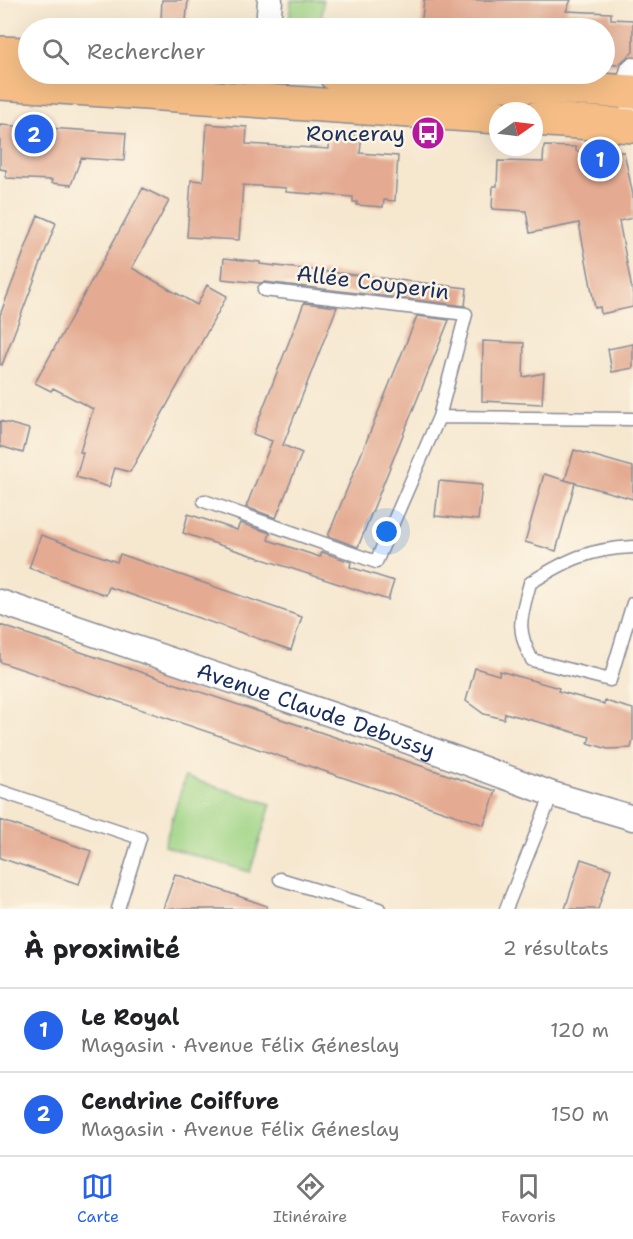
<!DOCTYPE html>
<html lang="fr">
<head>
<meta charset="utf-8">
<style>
  body { margin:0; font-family:"Shantell Sans",sans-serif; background:#f2f2f2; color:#202124 }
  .compass { position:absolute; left:489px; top:102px; width:54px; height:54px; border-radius:50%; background:#fff; box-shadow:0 6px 24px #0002; rotate:76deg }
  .you { position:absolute; left:387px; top:532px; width:21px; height:21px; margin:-15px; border:4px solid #fff; border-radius:50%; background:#1a73e8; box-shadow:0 0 0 9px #1a73e833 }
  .badge { display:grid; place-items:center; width:39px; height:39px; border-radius:50%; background:#2563eb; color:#fff; font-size:20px; font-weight:700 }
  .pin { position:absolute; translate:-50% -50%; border:3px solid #fff; box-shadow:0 2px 6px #0006 }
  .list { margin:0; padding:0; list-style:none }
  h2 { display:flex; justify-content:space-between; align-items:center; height:78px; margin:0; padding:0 24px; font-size:26px }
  h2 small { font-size:20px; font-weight:400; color:#757577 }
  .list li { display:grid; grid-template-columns:39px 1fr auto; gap:18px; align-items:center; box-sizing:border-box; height:84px; padding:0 24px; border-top:2px solid #e0e0e0 }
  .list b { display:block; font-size:22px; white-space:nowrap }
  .list p { margin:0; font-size:20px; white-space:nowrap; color:#757577 }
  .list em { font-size:20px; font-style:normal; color:#757577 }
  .icon { flex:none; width:33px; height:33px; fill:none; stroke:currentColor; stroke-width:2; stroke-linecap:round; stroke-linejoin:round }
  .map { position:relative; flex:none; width:633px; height:909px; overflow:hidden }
  .search { position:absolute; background:#fff; box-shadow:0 6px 24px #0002; left:18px; right:18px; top:18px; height:66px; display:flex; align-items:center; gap:15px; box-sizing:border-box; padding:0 21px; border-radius:33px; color:#757577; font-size:22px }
  .sheet { height:246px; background:#fff }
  nav { display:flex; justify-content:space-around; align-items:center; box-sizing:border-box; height:84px; border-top:2px solid #e0e0e0; background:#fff; font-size:16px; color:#757577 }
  nav a { display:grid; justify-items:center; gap:3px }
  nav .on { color:#2563eb }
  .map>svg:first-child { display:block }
  .green { fill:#9ed485; stroke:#5c8272; stroke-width:1.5 }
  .building { fill:#e4ab92 }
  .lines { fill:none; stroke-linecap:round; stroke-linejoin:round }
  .lane-casing { stroke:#888b96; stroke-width:15 }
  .street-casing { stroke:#888b96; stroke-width:27 }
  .primary-casing { stroke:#888b96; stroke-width:36 }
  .lane { stroke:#fff; stroke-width:12 }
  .street { stroke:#fff; stroke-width:24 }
  .primary { stroke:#f6be86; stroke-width:33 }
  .labels { text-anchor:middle; stroke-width:5; stroke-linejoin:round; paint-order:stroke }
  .poi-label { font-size:22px; fill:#1b2f5e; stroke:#fcf5e5; text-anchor:end }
  .street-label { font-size:22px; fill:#1b2f5e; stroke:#fcf5e5 }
</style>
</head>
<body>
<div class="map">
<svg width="633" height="909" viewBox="0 0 633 909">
  <rect width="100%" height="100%" fill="#fcf5e5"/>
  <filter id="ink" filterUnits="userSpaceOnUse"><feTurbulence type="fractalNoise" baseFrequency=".0167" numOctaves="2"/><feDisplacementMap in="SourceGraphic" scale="12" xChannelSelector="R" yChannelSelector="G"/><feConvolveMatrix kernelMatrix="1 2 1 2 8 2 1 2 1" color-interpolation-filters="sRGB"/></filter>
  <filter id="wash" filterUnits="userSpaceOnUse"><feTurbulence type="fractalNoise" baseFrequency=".008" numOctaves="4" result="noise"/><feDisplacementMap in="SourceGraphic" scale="24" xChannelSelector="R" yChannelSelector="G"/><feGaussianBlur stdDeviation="1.35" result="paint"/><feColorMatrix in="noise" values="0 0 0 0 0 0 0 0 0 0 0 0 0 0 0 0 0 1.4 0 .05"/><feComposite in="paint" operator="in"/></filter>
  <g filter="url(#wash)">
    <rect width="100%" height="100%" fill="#f6e7cf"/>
    <path class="green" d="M291,0h32l-2,28h-32z
      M185,777l86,27 -21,68 -86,-26z"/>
    <g id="blocks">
      <path class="building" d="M162,0h26l-2,21 -25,-2z
        M424,0h147l-5,11 45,2v6l22,1v32l-15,13 -14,-1v-36h-183z
        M207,124l40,3 -1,17 83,5 1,-16 32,2 -2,18 38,3 -3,45 -11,-1 -1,7 -26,-2v-3h-4v-5l-67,-5v-4l-43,-3 -4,55 -52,-3 4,-57 12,1z
        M0,125l126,8 -2,28 -43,-3 -10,27 -20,-2 1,-3 -46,-2v-8l-6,-1z
        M544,146l32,1v4l48,1 9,43v23l-14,3 14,74v12l-32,7 -1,-7 -5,1 -16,-85 -49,10 -4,-22 -34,-2 1,-23h4l1,-25 45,1z
        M143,188l26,13 -37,67 65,37 10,-20 20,11 -97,176 -15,-4 -6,19 -33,-10 7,-24 -3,-1 13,-43 -40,-21 -2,3 -16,-8z
        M38,215l18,8 -54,142 -2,-1v-49z
        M224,258l36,4v2l207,24 -2,18 -200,-24 -5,1 -38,-4z
        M304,303l33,4 -54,138 19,8 -26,65 -30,-11 26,-66 -19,-7z
        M417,316l32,4 -91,227 -30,-11z
        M483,341l41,2 -1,34 21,-4 -2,31 -60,-3z
        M633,344v24l-21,4 -4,-23z
        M0,421l29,8 -6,24 -23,-7z
        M574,450l59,17v32l-68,-19z
        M544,474l31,9 -19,68 -31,-9z
        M439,481l43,4 -4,35 -43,-4z
        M188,514l49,16 3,-7 30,10 -2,7 52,17 2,-5 29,10 -1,5 44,14 -6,19 -205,-67z
        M41,535l76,27 3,-8 182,63 -11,33 -182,-63 -3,8 -77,-27z
        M0,625l496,166 -12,34 -484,-163z
        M475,668l24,7 1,-4 10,3 49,14 -1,3 46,13 1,-3 28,8v31l-2,8 -23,1 -20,-6 2,-6 -44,-13 -41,-11 -1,6 -20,-5 -18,-13z
        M0,820l91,31 -12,33 -79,-26z
        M581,859l30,10 -13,40h-33z
        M175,874l92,32v3h-104z"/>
    </g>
  </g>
  <g filter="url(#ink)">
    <use href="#blocks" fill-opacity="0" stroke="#888b96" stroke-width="1.5"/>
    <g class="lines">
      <defs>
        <path id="lane" d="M264,290l202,24 -27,103 194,2
          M204,501l172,61 63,-145
          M633,547c-45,2 -66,13 -103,36 -9,34 -15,45 2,77l78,20 23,-77
          M0,791l140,47 -22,71
          M280,879l99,30
          M506,909l46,-115"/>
        <g id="street">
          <path d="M268,28l2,-28"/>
          <path d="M633,109c-2,-13 -5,-28 0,-39"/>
          <path id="s1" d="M0,602l380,129 172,63 81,24"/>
        </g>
        <path id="primary" d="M0,53l28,1
          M335,74l298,18
          M0,83l498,34
          M534,119l99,7"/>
      </defs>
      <use href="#lane" class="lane-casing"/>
      <use href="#street" class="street-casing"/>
      <use href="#primary" class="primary-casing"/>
      <use href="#lane" class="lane"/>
      <use href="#street" class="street"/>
      <use href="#primary" class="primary"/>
    </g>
  </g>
  <defs>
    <symbol id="bus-disc" viewBox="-11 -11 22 22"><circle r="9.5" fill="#b5179e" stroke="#fcf5e5"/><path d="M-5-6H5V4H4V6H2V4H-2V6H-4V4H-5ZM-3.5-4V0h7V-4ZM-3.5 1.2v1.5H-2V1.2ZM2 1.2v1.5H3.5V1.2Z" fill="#fff"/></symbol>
  </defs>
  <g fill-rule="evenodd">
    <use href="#bus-disc" x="409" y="114" width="38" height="38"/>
  </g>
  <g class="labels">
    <g class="poi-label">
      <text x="405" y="141">Ronceray</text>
    </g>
    <g class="street-label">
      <text transform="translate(373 282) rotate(7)" y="8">Allée Couperin</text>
      <text dy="8" stroke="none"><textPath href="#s1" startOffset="334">Avenue Claude Debussy</textPath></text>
    </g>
  </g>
</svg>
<svg class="compass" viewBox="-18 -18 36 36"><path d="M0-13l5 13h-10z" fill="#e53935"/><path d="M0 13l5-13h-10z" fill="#757577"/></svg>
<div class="you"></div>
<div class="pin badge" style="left:600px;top:159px">1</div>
<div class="pin badge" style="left:34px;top:134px">2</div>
<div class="search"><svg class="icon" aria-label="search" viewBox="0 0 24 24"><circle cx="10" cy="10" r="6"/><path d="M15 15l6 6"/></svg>Rechercher</div>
</div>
<section class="sheet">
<h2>À proximité<small>2 résultats</small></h2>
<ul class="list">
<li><span class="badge">1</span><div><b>Le Royal</b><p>Magasin · Avenue Félix Géneslay</p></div><em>120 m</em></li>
<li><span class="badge">2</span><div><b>Cendrine Coiffure</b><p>Magasin · Avenue Félix Géneslay</p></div><em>150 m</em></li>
</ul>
</section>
<nav>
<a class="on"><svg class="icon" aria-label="map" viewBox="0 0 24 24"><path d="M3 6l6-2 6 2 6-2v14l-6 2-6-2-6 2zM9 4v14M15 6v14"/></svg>Carte</a>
<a><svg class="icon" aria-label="directions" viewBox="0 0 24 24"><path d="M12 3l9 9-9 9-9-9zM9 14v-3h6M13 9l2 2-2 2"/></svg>Itinéraire</a>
<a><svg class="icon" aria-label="saved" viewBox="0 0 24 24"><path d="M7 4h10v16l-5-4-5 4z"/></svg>Favoris</a>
</nav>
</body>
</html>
